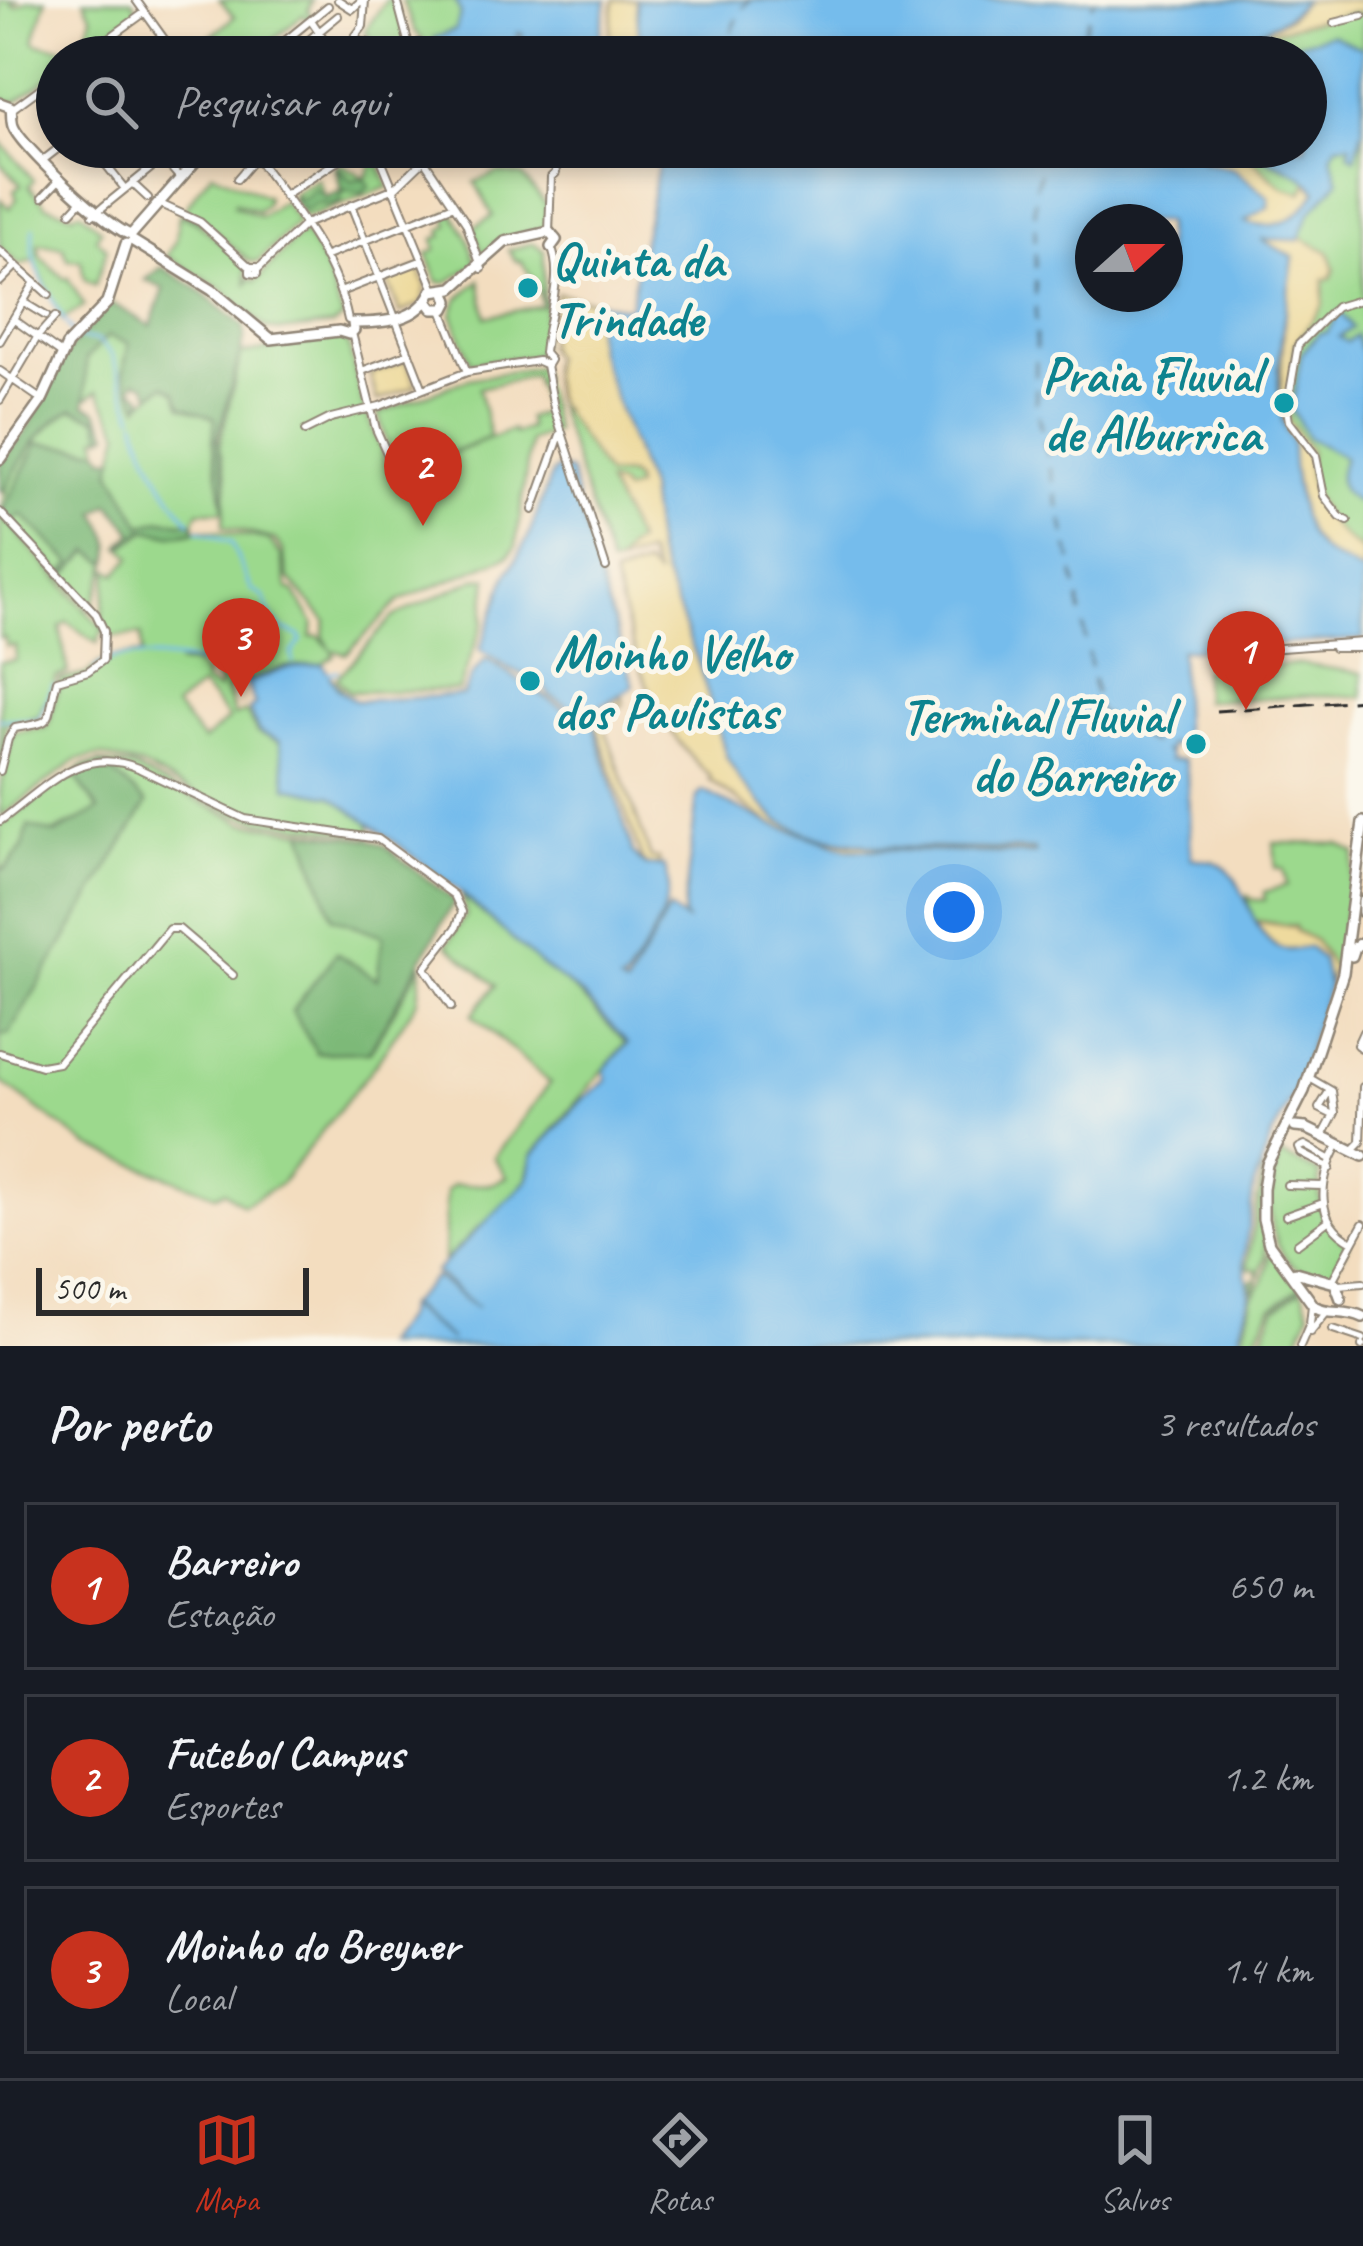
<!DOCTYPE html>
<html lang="pt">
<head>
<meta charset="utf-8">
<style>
  body { margin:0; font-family:Caveat,sans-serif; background:#242831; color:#f1f3f6 }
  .compass { position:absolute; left:1075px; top:204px; width:108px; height:108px; border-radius:50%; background:#171b24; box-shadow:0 6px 18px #0003; rotate:69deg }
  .scale { position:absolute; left:36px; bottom:30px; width:273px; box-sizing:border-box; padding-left:12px; border:6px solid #2b2b2b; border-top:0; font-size:33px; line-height:42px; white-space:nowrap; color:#2b2b2b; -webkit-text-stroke:9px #fbf7ec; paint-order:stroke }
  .you { position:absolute; left:954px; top:912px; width:42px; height:42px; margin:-30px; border:9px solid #fff; border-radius:50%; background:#1a73e8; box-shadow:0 0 0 18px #1a73e833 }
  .badge { display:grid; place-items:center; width:78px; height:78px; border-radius:50%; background:#c8321e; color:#fff; font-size:39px; font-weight:700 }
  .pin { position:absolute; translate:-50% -99px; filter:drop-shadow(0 3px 6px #0008) }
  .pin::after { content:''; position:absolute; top:63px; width:42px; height:36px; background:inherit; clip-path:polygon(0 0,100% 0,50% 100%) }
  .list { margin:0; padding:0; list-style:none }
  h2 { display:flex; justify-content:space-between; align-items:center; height:156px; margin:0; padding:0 48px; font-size:51px }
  h2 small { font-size:39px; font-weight:400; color:#9ea1a6 }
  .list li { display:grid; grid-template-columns:78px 1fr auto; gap:36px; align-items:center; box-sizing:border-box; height:168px; margin:0 24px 24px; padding:0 24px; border:3px solid #363941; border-radius:0px }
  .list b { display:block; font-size:45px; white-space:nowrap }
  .list p { margin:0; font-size:39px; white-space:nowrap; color:#9ea1a6 }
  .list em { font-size:39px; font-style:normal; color:#9ea1a6 }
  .icon { flex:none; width:66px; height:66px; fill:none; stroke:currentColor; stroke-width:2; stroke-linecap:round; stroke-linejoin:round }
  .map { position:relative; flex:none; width:1363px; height:1346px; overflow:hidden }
  .search { position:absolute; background:#171b24; box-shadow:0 6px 18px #0003; left:36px; right:36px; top:36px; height:132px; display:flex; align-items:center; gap:30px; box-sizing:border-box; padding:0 42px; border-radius:66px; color:#9ea1a6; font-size:45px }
  .sheet { height:732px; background:#171b24 }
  nav { display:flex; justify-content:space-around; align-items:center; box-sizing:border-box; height:168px; border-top:3px solid #363941; background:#171b24; font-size:33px; color:#9ea1a6 }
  nav a { display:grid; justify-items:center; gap:6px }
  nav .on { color:#c8321e }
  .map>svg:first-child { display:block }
  .green { fill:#9cd98d; stroke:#64825c; stroke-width:3; fill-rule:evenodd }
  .forest { fill:#7db978; stroke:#547252; stroke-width:3 }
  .sand { fill:#eeda9e; stroke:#8c8264; stroke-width:3 }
  .water { fill:#74bcec; stroke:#50748c; stroke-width:3; fill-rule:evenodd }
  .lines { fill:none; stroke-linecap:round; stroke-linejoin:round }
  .stream { stroke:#74bcec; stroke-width:3 }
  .ferry { stroke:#415665; stroke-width:3; stroke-dasharray:15 12; stroke-linecap:butt }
  .minor-casing { stroke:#8f8475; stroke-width:10 }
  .major-casing { stroke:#8f8475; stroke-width:14 }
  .minor { stroke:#fff; stroke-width:6 }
  .major { stroke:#fff; stroke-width:9 }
  .rail { stroke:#2b2b2b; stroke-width:3; stroke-dasharray:18 9; stroke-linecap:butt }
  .culture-dot { fill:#0f9aa8; stroke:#fbf7ec; stroke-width:4.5 }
  .labels { text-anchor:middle; stroke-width:10; stroke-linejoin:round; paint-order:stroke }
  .culture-label { font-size:51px; font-weight:bold; fill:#0d838f; stroke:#fbf7ec; text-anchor:start }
</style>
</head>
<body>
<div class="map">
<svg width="1363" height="1346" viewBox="0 0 1363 1346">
  <rect width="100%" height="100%" fill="#fbf7ec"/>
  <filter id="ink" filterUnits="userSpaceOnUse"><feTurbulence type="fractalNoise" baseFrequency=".00833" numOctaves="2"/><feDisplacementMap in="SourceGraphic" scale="24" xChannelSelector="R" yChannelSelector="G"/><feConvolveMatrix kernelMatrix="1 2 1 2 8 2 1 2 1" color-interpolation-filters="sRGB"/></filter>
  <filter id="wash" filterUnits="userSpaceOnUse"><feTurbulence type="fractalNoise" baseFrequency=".004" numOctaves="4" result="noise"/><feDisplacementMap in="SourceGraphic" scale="48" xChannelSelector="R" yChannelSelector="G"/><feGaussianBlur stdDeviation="2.7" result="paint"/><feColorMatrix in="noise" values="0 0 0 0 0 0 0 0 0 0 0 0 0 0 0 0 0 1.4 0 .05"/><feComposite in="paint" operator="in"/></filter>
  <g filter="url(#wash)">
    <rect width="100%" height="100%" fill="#f3ddbf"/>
    <path class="green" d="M0,0h20l-9,3 4,4 14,-7h17l-12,40 4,4 27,4 2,9h-10v15l-42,30 -15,-4z
      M84,0h48l6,11 -48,35 -5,-7 7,-22z
      M220,0h92l-4,11 4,6 -4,3 -5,-5 -35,29 6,9 -5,4h-36l-17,-21 -24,21h-6l48,-40z
      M386,0h7l13,33 1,24h-19l-23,-26z
      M402,0h82l28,57h-74l-23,-26z
      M1236,0h71l14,9 42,-1v561l-17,-10 -36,-50 -12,-45 -5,-3c2,27 6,72 29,89 12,10 28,14 41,24v8l-16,-9 -31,17c-16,-25 -49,-37 -36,-72 -29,-56 -33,-118 -49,-178 -6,-20 -16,-52 -28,-68 -8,-11 -18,-16 -25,-28l-13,-5c0,-30 -2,-59 3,-92h138v-90h-100z
      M0,141l34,39 -5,6 17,19 27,9 7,-3 21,19 -5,8 11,10 -12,38 -11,-7 -3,-18 -13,-1 -5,-13 -25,-3 2,12 25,23 3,-1 16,28 -22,14 -28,-60 -14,5 -20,-18v-48l9,9 8,-9 -3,-8 7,-6 -21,-22z
      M365,147l8,4 16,36 -84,31 -13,-18v-5l26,-16 7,18 17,-6 -7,-23 6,-4 25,14 7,-15 -14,-12z
      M212,172l55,25 -1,7 -8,7 -23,-8 -1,3 27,11 22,-16 15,21 -40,40 -9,-1 -43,-38 -24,-11z
      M498,173l24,3 25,29v21l-52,17 -12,12 -10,-27 20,-12 -18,-34z
      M453,212l16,28 7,24 -30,19 -8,-1 -11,-28 9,-4 -2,-11 9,-3 -2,-6 8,-4 -3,-12z
      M179,215l17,6 50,44 1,21 3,-8 6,3 47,-50 20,32 20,55 -10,7 -53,6 -14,-3 -43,-38 -56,-34 9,-15z
      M534,243l10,8 -1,48 3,1 -7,50 -6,6 -62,7 -19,-49 5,-14 23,-20 6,37 56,-12 -5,-20 -16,-24h-5l-8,-11z
      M107,336l22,7 -6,30 16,32 26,-20 11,7 6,14 33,12 -2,23 11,70h-25l-5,12 -33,-3 -19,6 -31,-56 10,-38 -23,-41 -13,9 1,-41z
      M341,337l7,6 14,59 30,76 14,-6 -15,-16 -13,-42 90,-35 71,-12 16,64 -25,10 -14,105 -8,10 -109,45 -53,53 -14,-4 2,5 -13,9 28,35 22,136 -110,-14 -24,-6 -94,-48 -41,-11 -25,4 -77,57v-26l13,-59 32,-4 4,-4 11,-44 27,-6 20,-16 35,-4 -1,-19 -34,2 -5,-23 7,-45 7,5 16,-17 -9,-9 24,-18 25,5 23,-3v-3l74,11 12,15 7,34 6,2 20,33 -3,13 7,-1 12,12 -7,-12 3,-15 -37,-43 -6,-28 -9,-11 -51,-12 4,-49 -8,-31 22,-93zM534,375l9,38 -16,5 2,10 -15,6 -2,-4 -79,31 57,-24 -11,-49zM220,660l2,5 29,15 30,-13 39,-3 -40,78 -23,-10 -11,-20 -12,4 -7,-28 13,-6 -21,-12 -3,9 5,4 -4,7 -14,-10 3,-3 -10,-12 -20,-1zM201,686l28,33 -26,22 -28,-34z
      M554,398l23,30 57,52 1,8 -11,5 -16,-8 30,57 -9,5 -10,16 -9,3z
      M73,409l24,9 6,18 -6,1 3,13 -62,-7 -36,69c-2,-32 42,-89 71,-103z
      M0,514l103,115 -6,14 -30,-21 -7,5 8,46 -12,4 -8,27 -4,-1 -5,13 -33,8 -2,30 -4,5v-97l16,-2 -1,-14h-9l-1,-8h-5z
      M21,514l52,50 -10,10 -52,-52z
      M90,551l18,12 -16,45 -29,-30z
      M488,578l-5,45 -24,67 -110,2 -12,-14 56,-61 82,-38z
      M1242,664l1,5 58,-5 61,9 1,24 -37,-2 -122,6 -1,-31z
      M102,763l31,5 111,55 59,8 29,86 51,18 -13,117 52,-89 -4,37 -41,62 -97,122 -37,21 -19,-14 -8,4 -128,-49 -88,-65v-45l9,-2 138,-231z
      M83,766l-7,12 24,32 -77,37 -19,22 -4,-1v-42z
      M1274,843l66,1 15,9 -18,115 -5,-1 -17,-26 -19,-10 -1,-5 -38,-5 9,16 -72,-76h20l35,45 -1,-10 5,4h12l-1,-8 23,-7 -4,-17h-7z
      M462,896l118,99 46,48 -93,111 -6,26 -6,7 126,-76 -167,121 -1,-5 -35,34 2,-69 7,-7 38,-1 16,-7 -13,-20 56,-74 -78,-68 24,-30 -49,-40 19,-30z
      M1281,1155l39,18c-3,31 2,53 28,71l-16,30c-66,9 -71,-75 -51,-119z
      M1263,1170l3,86 -13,37 -2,-12 7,-2 -1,-10h-8l-1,-8z
      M1271,1251l30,36 -29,20 -20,39h-11l12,-50 11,-16z
      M1302,1289l8,23 -15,34h-36l16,-37z"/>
    <path class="forest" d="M337,167l15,14 11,-4 7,9 -8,8 -18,-3 -6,14 -21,-1 -11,6 -10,-5 -2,-8 9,2 12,-11 10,9 17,-6z
      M162,267l33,20 48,39 2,10 -28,104 8,39 -1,32 -11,-70 2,-23 -33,-12 -6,-14 -11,-7 -14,10 -5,-11 -11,-3 -2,7 11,9 -5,9 -16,-33 6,-30 -21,-7 -22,23 -1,46 12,6 12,22 -6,3 -6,-18 -24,-9c-36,17 -51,51 -70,83l-3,-2v-27l26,-32 44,-84 41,-44 40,23 13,-37 -19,-9z
      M38,443l62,7 4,7 11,1 -4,12 31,56 19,-6 33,3 1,9 -23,3 -28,-5 -25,18 14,-16 -23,-28 -14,9c10,14 20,33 12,50l-18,-12 -27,27 -18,-19 2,-2 15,17 10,-11 -50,-48 -11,7 -9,-10z
      M102,763l45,40 -138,231 -9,2v-168l5,1 18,-22 5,-21 27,8 44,-24 -23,-32 7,-12z
      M303,831l66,8 16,7 70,55 -86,151 -52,1 -25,-42 44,-58 41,26 6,-43 -51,-19z"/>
    <path class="sand" d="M614,0h31l11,57h-48z
      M1304,0h59v14l-9,-2 -88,20 4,-6 19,-8z
      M1210,147h29l43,40 20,6 6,-11 9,10c-21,28 -33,39 -69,31l-1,-5 22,-11c-15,-28 -39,-36 -67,-46l-2,-5z
      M1301,238l28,14 6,17 -4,9 -7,1 -1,26 -28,39 -6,47v30l21,30c-10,36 21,83 53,100v23l-39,-21 -15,-18 -6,-14 -23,-124 6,-104 7,-36 -33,-18z
      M419,268l7,19 -5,17 -21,9 -13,-33z
      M557,293l42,9 -4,29 53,157 8,65 41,106 30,99 37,48 11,13 38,17 36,8 187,6v4l-188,-5 -75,-24 -64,-45 2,-3c-63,-57 -73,-119 -97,-196v-5l32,-10 11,11 -10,-23 -28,9 10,-16 8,-5 -30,-59 12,3 5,6 11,-4 -1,-8 -5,-5 -22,1 -53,-78 -4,-28 2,-12 -5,-12z
      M406,360l10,26 -39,15 -7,-27z
      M623,697v8l-16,4 -5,11 49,138 8,1v6h-13l-4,-5 -49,-144z
      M1255,921l40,6 1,4 19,10 18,27 -5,18c-11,-62 -28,-23 -54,-41 -8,-6 -14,-17 -19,-24z"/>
    <path class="water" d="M455,0h152l-11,57h-78l4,-23 -4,-1 -6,24h-70l-8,-19 21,-8 6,-16z
      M636,0h668c-23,28 -59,30 -77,57h-586z
      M1331,34l32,15v79l-8,30 -6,-4 1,-10 -13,1 -6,10 8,26 -30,33 -10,26 -38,-1 32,18c-5,47 -30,144 -1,184 0,29 6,90 29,109 13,10 29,14 42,24v65l-183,11c1,32 3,65 3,95h-15l1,15h15l3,12 4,86c13,2 25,2 36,11 22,19 27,82 63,81 7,0 13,-3 19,-3l13,13 6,26 -32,103 -25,49 -17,47 -10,75 6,35 -13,51h-855l23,-30 1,-10 45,34 -43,-35 27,-28 42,31 -42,-36 93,-92 5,-25 50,-56 24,-18 -2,-12 23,-26 -47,-49 -39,-28 -86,-78 -92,-69 -33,-23 -44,-9 -7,-46 -21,-9 -10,-23 6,-4 -8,-21 -26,-14 1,-3 29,14 39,-14 33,-3 15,25 17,12 108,-6 9,-20 14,-16 83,53 22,3 42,138 12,13h19c17,36 -20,82 -39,115l-5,2 6,4 43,-78 18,13 -4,-6 14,-119 6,-6 70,34 75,24 187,5v-4l-154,-3 -68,-11 -35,-15 -38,-41 -13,-22 -30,-99 -41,-106 -8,-65 -50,-137 -3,-20 4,-29 26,6 5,-3 32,-158h548l-10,9 2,5 32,8 35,28v10l-24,14c33,12 53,-2 72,-30 -9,-14 -34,-26 -51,-32l-7,-12h47v-90h-35l-1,-5 16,2 10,-11zM1093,222h72v72h-72z
      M1340,311l12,17 -13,9 8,5 9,-7 7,23v147c-26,-12 -27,-24 -19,-48l-36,-19 -16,-29 9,-55 18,-21 8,-1z
      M558,468l12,3 26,98 38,117 -42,25 -19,-2 -23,-14 -11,-15 -28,-10 -31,-20 27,-75 21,-37 24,-65z"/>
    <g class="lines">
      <path class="stream" d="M34,228c-9,32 22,79 38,105
        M78,338l20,3 14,14 22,61
        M136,420c10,38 29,72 54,102
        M198,530l33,13 21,47 12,7 7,19 10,12 19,8 1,5 -9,12 1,9
        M95,669c2,-1 15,-10 17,-10 23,-6 98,2 119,12
        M328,673l10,-2
        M0,719l39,1 14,-36"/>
      <path class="ferry" d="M721,57l21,-49 9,-8
        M1076,57l18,-57
        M1048,147l-13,42 1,218 35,151 27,153 71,43"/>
    </g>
  </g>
  <g filter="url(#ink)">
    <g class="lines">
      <defs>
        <path id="minor" d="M136,0l41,57
          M338,0l14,9 10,-9
          M397,0l13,49
          M311,20l25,37
          M1334,23l29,-7
          M349,45l14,-19 2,-26
          M275,49l53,-43
          M83,57l61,-44
          M288,57l50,-41
          M12,109l45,-33
          M57,120v4
          M92,147l33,42
          M153,147l27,31
          M248,147c39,53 87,107 100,173
          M376,147l59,143
          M476,147l79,17
          M255,156l17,-9
          M42,161l18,-14
          M105,164l22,-17
          M237,179l19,-22
          M132,183l16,15
          M284,196l75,-49
          M43,197l18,-19
          M158,203l42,19 50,45
          M351,205l72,184
          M71,212l12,-13
          M93,215l84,-68
          M549,232l2,-55 5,-4 -1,-9 6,-17
          M0,251l49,44
          M324,257l130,-52
          M250,267h7v7l-7,-1z
          M258,269l47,-45 90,-36 29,-28 42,63 16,46
          M0,282l16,-16
          M340,292l83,-32
          M23,302l23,14
          M442,310l25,62
          M13,319l50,36
          M352,333l24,96 19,42
          M0,341l35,-59
          M546,365l8,43 52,159
          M0,371l42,29
          M362,371l47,-18
          M0,400l38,-64 17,-19
          M305,431l26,-13 49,-12 87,-34 71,-11 9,4 3,-5 -6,-7c2,-32 21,-77 7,-106
          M533,510l27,-75
          M0,512l96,102 8,17 -1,29 -15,11 -31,9c-12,43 2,41 -42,48l-7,11 -8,32
          M1348,521l-8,-4 -16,-21 -8,-40 -27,-35 -2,-12 11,-64 38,-38 27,-8
          M1334,648h29
          M1255,650l108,-8
          M140,769l105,50 133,20 76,56 8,17 -6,16 -31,40 26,39
          M0,821c44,-32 80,-77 138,-53
          M1363,1032l-6,13 6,4
          M0,1053l41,13 17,-3 111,-134h10l54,46
          M1313,1080l19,11 3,22 -11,21
          M1330,1090l-11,18 14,7
          M1339,1144c-19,34 -27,77 14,98
          M1352,1151l9,-9 2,-55
          M1330,1168l-29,-15 -2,-5 6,-3 25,14
          M1287,1185l36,1
          M1286,1216l37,-13
          M1297,1244l31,-23
          M1332,1281l31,-57
          M1338,1285l25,-2
          M1333,1329l30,10
          M1310,1332l17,-21
          M1300,1346l10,-23 2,-18
          M1362,1346l1,-1"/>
        <path id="major" d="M330,57c20,-13 37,-21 55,0
          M410,57l2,-8 7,-4 13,12
          M0,103l11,4c1,6 0,13 2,19 7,20 97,103 118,109
          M131,235l77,-88
          M133,241l79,49 59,49 68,-8 10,3 5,-4 -1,-7
          M428,302l5,7h12l4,-8 -3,-9
          M353,323c31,0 66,-2 79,-32l21,-3 52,-46 44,-10 7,8 -5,7
          M0,459l42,-59 25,-55 40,-42 19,-59
          M1363,822l-20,151 -39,118 -37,73 -4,24v31l6,25 45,62c14,9 32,2 49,11
          M1363,901v11
          M1352,956l3,-9 8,-5
          M1295,1127l11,1 57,28
          M1295,1272l40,11 6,16"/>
      </defs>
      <use href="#minor" class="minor-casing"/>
      <use href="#major" class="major-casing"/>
      <use href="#minor" class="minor"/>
      <use href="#major" class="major"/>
      <path class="rail" d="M1216,711l147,-11"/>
    </g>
  </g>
  <g class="culture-dot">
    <circle cx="528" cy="288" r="12"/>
    <circle cx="1284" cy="403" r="12"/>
    <circle cx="530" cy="681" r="12"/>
    <circle cx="1196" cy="744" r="12"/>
  </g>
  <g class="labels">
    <g class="culture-label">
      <text x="552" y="277">Quinta da<tspan x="552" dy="59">Trindade</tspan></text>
      <text x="1260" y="392" text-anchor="end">Praia Fluvial<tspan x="1260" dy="59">de Alburrica</tspan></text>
      <text x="554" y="670">Moinho Velho<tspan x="554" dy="59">dos Paulistas</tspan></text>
      <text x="1172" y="733" text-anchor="end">Terminal Fluvial<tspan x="1172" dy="59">do Barreiro</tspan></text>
    </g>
  </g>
</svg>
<svg class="compass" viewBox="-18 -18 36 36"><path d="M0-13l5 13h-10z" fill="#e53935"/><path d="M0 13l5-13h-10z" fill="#9ea1a6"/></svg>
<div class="scale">500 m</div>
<div class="you"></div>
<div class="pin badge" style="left:1246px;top:710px">1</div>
<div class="pin badge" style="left:423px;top:526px">2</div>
<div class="pin badge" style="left:241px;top:697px">3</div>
<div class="search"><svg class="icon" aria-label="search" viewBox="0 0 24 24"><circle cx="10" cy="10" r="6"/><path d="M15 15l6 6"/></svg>Pesquisar aqui</div>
</div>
<section class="sheet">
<h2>Por perto<small>3 resultados</small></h2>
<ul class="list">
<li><span class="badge">1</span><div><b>Barreiro</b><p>Estação</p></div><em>650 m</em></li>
<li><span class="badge">2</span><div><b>Futebol Campus</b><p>Esportes</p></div><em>1.2 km</em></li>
<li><span class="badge">3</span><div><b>Moinho do Breyner</b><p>Local</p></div><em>1.4 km</em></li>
</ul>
</section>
<nav>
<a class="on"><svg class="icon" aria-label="map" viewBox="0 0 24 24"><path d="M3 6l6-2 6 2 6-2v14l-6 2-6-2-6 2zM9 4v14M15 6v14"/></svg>Mapa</a>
<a><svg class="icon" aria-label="directions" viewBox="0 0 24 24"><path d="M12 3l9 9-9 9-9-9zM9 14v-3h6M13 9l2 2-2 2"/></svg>Rotas</a>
<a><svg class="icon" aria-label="saved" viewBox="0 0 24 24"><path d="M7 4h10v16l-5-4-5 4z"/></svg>Salvos</a>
</nav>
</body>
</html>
